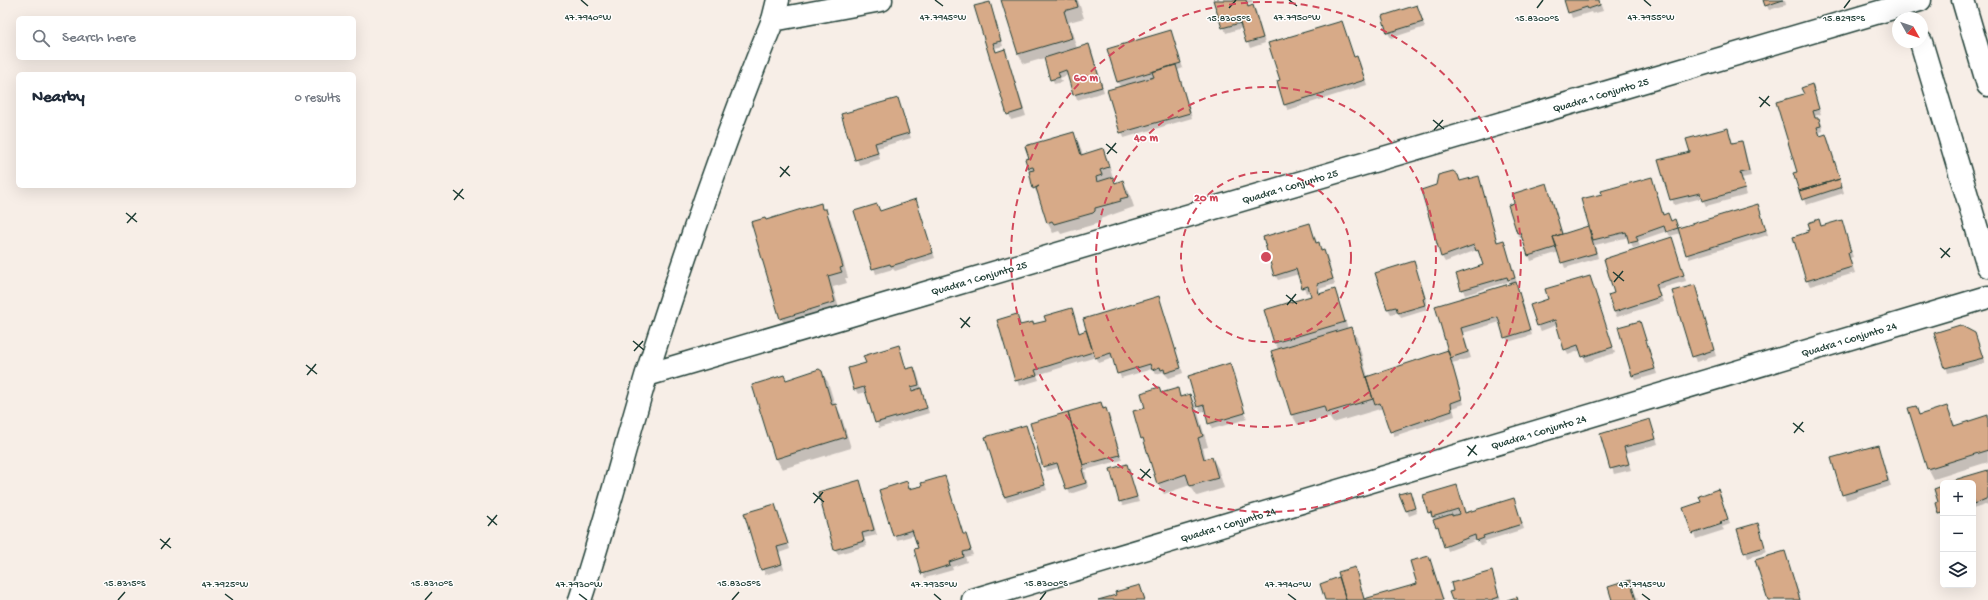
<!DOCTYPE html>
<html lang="en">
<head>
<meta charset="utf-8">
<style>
  body { margin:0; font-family:"Gochi Hand",sans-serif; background:#f2f2f3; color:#1f2937 }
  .controls { position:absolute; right:12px; bottom:12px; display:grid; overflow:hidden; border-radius:6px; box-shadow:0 4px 16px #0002 }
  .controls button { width:36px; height:36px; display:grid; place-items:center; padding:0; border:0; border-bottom:1px solid #e0e1e3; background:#fff; color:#1f2937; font:20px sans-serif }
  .compass { position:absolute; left:1892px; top:12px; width:36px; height:36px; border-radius:50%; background:#fff; box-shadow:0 4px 16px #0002; rotate:130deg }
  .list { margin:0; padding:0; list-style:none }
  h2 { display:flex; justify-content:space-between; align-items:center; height:52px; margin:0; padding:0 16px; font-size:17px }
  h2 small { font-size:13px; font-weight:400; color:#747a83 }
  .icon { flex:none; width:22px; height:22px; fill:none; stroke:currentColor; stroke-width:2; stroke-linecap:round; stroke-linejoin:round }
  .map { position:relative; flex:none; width:1988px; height:600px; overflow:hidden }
  .search { position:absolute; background:#fff; box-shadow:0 4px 16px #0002; left:16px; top:16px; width:340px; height:44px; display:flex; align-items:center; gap:10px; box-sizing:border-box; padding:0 14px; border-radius:6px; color:#747a83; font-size:15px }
  .panel { position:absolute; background:#fff; box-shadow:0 4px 16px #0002; left:16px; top:72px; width:340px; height:116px; border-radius:6px }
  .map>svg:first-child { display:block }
  .shadow { fill:#0003 }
  .building { fill:#d7aa88; stroke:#1f3d34 }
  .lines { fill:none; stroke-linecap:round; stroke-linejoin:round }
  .minor-casing { stroke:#1f3d34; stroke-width:25 }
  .minor { stroke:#fff; stroke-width:22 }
  .ticks { fill:none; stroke:#1f3d34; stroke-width:1.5 }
  .ring { fill:none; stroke:#d1495b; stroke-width:2; stroke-dasharray:7 5 }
  .labels { text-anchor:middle; stroke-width:3; stroke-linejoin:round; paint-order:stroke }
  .street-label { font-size:11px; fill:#1f3d34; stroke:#fff }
  .ticks-label { font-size:10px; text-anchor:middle; fill:#1f3d34; stroke:#fff; stroke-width:3; stroke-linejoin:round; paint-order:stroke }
  .centre { fill:#d1495b; stroke:#fff; stroke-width:2 }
  .ring-label { font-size:12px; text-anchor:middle; font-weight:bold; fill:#d1495b; stroke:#fff; stroke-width:3; stroke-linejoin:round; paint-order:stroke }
</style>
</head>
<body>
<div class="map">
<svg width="1988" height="600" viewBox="0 0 1988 600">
  <rect width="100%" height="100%" fill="#f7eee7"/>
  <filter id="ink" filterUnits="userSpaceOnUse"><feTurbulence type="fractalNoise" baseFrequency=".025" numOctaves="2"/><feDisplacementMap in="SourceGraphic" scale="8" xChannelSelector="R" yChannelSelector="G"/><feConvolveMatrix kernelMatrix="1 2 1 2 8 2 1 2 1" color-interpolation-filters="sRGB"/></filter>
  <g filter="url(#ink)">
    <path class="shadow" d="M1002,0h76l6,18 -15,4 8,27 12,-3 3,5 12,41 -27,8 -9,-25 -8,3 2,4 -8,2 -9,-26 -21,6 -6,-10z
      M1214,0h38l1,2 -6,1 2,4 4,-1 3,5 9,32 -15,5 -8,-20 -16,5z
      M1565,0h34l4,11 -11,3 -1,-2 -19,6z
      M1764,0h21l1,5 -17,5z
      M990,3l13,43 -8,2 2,5 10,3 19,60 -15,4 -36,-113z
      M1417,6l8,21 -34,11 -3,-5z
      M1342,22l12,36 3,-1 3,5 7,23 -79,25 -3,-5 -4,-25z
      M1171,32l12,36 -5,2 14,48 -68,20 -15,-47 12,-4 -4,-5z
      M1811,85l10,29 -6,2 7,8 1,7 -3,1 1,5 5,-1 3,5 15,52 -38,12 -11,-32h3l7,-78z
      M898,99l13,39 -34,10 3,11 -21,6 -16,-50z
      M1728,129l5,15 8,-2 3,5 7,29 -9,2 5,17 -41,11 -4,-8 -28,7 -14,-44 31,-9z
      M1073,133l6,10 4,12 19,-6 6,11 5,18 3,6 7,-3 6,11 5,15 -34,12 1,3 -2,1 -38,11 -2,-3 -6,2 -6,-11 -7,-24 -6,-10 -5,-20z
      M1457,176l4,6 17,-5 3,5 17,61 5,-2 3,5 11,37h-1l16,52 -24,7 -8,-20 -37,11 8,25 -19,5 12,41 -11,4 2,8 -61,20 -11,-28 -50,15 -4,-6 -31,8 -6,-10 -20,-63 7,-2 -4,-7 -10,-33 48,-14 -2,-5 -5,2 -7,-19 -21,6 -3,-5 35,-51 7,19 10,13 8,28 -16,5 1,5 15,-4 13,39 3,-1 6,10 11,39 81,-26 -13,-44 75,-23 -1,-3 -45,14 -8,-20 27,-10 -7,-15 -32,12 -3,-5 -5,-71z
      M1651,178l13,37 4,-1 3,7 4,-1 4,9 79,-24 10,30 -79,24 -8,-26 -11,3 -3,-5 -29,10 2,5 -7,2 -4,-11 -34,8 3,13 -33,10 -6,-16 -28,9 -8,-24 -3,1 -3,-5 -2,-29 32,-20 16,51 26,-8 14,-33z
      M916,200l19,58 -40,13 -2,-2 -17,5 -21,-62 22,-7 3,6z
      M820,205l11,15 17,58h-3l2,5 -14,4 7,25 -53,17 -6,-11 -15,-97z
      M1819,220l3,7 19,-6 12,36 -3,1 5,15 -45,13 -3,-6 3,-47z
      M1672,238l14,43 -28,8 5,13 -46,15 -3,-5 1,-18z
      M1414,262l13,41 -2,1 2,6 -26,8 -3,-6 -7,2 -3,-5 -12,-35z
      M1589,277l26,76 -29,9 -5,-12 -13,5 -11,-30 -16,6 -3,-5 11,-26z
      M1694,286l22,70 -20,6 -23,-70z
      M1159,297l24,76 -14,5 -6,-6 -7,2 -4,-5 -31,9 -8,-20 -14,5 -3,-6 -59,18 2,5 -20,6 -21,-65 18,-5 5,10 13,-1 13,-4 24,-12 9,24z
      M1640,322l17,52 -21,6 -3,-5z
      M1936,334h38l11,29 -37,10z
      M898,347l9,23 7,-2 3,5 12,40 -50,15 -12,-36 -9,2 -3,-5 12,-25z
      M1230,364l17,55 -35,10 -6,-19 -5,2 -3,-6z
      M821,372l7,10 7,23 6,10 10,33 -69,21 -6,-11 8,-82 2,5z
      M1159,388l3,6 15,-5 5,9 8,-3 6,11 12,41 -5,1 3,11 6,-1 6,10 6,20 -27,8 -7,-11 -26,9 -6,-10 -24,-72 12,-3z
      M1101,403l8,11 13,46 -37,10 3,18 -18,6 -10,-27 -13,4 -3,-5 -13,-42z
      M1915,407l5,8 27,-8 9,20 32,-10v45l-54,17 -6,-11z
      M1650,420l8,24 -32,9 5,17 -17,4 -13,-39z
      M1025,426l22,64 -40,12 -2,-5z
      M1878,446l13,40 -45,14 -14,-41z
      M1126,465l13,37 -16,4 -3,-5z
      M1988,471v33l-15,5v-26h-26z
      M945,477l19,58 4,5 5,15 -8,2 2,5 -15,5 1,3 -28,8 -3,-5 -3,-24 -4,-14 -18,5 -3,-5 13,-53 3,8z
      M860,481l17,54 -13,3 3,8 -29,8 -3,-5z
      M1456,486l10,27 48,-14 10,30 -39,12 1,3 -6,1 -3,-5 -29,11 -7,-20 -12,-19z
      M1717,490l13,34 -8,3 2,3 -28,9 -11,-30 18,-6z
      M1409,492l8,21 -8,3 -8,-21z
      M775,505l15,44 -11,4 5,16 -19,6 -19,-61z
      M1758,524l9,28 -19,6 -10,-29z
      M1785,552l16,48h-32z
      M1429,557l15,43h-118l-5,-16 20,-6 13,-10 11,32 53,-15z
      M1491,572l10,28h-48z
      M1630,582l8,18h-25z
      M1140,586l6,14h-44l15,-5z"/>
    <path class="building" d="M1001,0h75l2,7 -14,4 8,27 -54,16z
      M1213,0h33l2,7 5,-2 10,33 -17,5 -6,-20 -18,5z
      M1564,0h35l1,5 -12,4 -1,-2 -19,6z
      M1763,0h20l-18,6z
      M990,2l11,39 -8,2 3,9 9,-3 18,61 -16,5 -33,-109z
      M1417,5l6,17 -36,11 -5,-17z
      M1342,21l12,36 3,-1 8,24 -81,25 -7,-24 3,-1 -12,-37z
      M1171,30l10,33 -64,19 -10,-33z
      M1089,44l13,43 -29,8 -7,-25 -8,3 2,4 -10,3 -6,-22z
      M1176,65l14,48 -70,20 -13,-43 47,-13 -2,-5z
      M1812,84l7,25 -6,2 2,7h4l2,8 -4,1 3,9 6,-2 14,45 -41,12 -6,-18 4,-1 -21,-70 28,-8 -3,-6z
      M898,98l11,35 -34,10 3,10 -23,7 -14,-46z
      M1728,128l4,15 10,-2 7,30 -9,2 5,16 -43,12 -2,-8 -30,7 -12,-40 32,-8 -4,-13z
      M1074,132l7,23 22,-7 6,19 -9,3 2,5 -6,2 1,5 16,-5 2,6 8,-3 5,17 -8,2 1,2 -26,7v3l-2,2 -39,11 -2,-3 -5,2 -11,-35 3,-2 -6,3 -4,-18 5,-1 -1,-3 -5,1 -3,-9 4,-1 -4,-12z
      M1453,171l5,4 2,6 19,-5 18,66 7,-2 11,38 -7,2 -1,-3 -46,13 -5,-16 27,-9 -5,-15 -2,1 -2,-6 -33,12 -20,-67 15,-5 2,-10z
      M1652,177l11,38 5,-2 3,8 4,-2 3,9 -12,4 -2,-6 -28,10 2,5 -9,2 -3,-11 -33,8 -12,-41 21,-5 -1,-3z
      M1840,179l2,8 -40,13 -3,-9z
      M1547,183l15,51 -9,3 4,10 -29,9 -8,-24 -3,1 -9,-28 6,-2 -2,-9z
      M916,199l17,54 -42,13 -1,-2 -18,5 -18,-58 23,-7 3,7z
      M821,203l1,6h4l17,58 -3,1 2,4 -14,4 7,26 -55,17 -29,-97 14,-4 1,2z
      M1758,204l8,26 -80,25 -8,-27z
      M1819,219l2,7 21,-6 9,32 -3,1 4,14 -46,14 -13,-44 15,-5 -1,-2 3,-1 -2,-6z
      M1310,223l6,20 3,-1 2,9 3,-1 9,29 -16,5 2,10 16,-5 10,33 -71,21 -10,-33 47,-14 -3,-10 -6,2 -6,-19 -22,7 -11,-39z
      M1588,226l8,27 -35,10 -8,-26z
      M1672,237l12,38 -28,9 4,13 -46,15 -6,-17 6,-2 -10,-34z
      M1414,261l11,37 -2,1 2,6 -27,8 -2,-6 -9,2 -12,-36z
      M1590,276l23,71 -31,10 -4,-12 -14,5 -9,-30 -18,6 -7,-21 18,-6 -3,-10z
      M1516,282l14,48 -26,8 -6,-21 -37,11 7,24 -18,6 -15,-52z
      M1695,285l19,65 -22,7 -20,-66z
      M1159,296l22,72 -16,5 -1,-4 -3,1 -1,-3 -8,3 -2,-6 -33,10 -6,-21 -16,5 -12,-39z
      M1072,308l7,25 7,-3 7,22 -58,18 2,5 -22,6 -18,-61 20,-6 3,11 13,-3v2l13,-3 -2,-5z
      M1640,321l15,48 -23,7 -14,-49z
      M1960,325l15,8 8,25 -38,10 -11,-35z
      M1351,327l22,72 -47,14 -2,-7 -33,9 -20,-64z
      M899,345l7,24 8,-2 5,18 -8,2 1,4 9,-3 6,20 -52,15 -11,-36 -10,3 -6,-22 18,-5 -3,-7z
      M1448,350l14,49 -11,4 1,8 -62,21 -10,-29 -5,2 -9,-28z
      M1230,363l15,50 -37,11 -4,-19 -7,2 -9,-31z
      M819,369l3,2 10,34 4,-1 10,33 -71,22 -23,-74 32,-10 2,5z
      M1159,387l2,6 17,-5 2,9 10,-3 13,42 -5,2 6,21 8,-2 6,21 -28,8 -4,-12 -29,10 -14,-46 -2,1 -8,-28 12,-3 -4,-15z
      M1101,402l2,7 3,-1 14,47 -37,10 -15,-53z
      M1916,406l3,9 28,-9 7,20 34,-11v35l-61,19 -19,-61z
      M1068,412l16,57 -2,1 4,13 -20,6 -9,-26 -14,4 -13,-44z
      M1650,419l6,20 -32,8 5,17 -19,5 -10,-35z
      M1026,425l19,60 -41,12 -19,-60z
      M1878,445l10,36 -46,14 -11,-37z
      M1127,464l10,33 -18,5 -9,-33z
      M1988,470v28l-9,4 -6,2v-21h-29z
      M945,476l18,58h3l5,16 -8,2 1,5 -15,5 1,3 -29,9 -7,-25 4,-1 -6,-18 -19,6 -14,-46 28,-9 2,8 13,-3 -1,-3z
      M860,480l14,50 -12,3 2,8 -30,9 -16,-58z
      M1942,483h1v30l-4,1 -3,-11 2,-1 -4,-13 8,-3z
      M1457,485l8,28 49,-15 8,26 -39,12 1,2 -8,3 -1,-6 -31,12 -6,-21 -2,1 -3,-7 19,-6v2l7,-2 -1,-5 -26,8 -1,-5 -3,1 -5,-18z
      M1718,489l10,30 -8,3 2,2 -30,10 -9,-26 18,-6 -2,-6z
      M1410,491l5,17 -9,3 -7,-17z
      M775,504l13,40 -11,3 5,17 -21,6 -17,-57z
      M1758,523l7,24 -21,6 -7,-24z
      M1785,551l15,49h-32l-13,-40z
      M1429,556l14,44h-97l-8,-28 17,-5 9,32 53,-15 -7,-23z
      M1492,571l7,26 -8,3h-39l-3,-8 4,-1 -2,-8z
      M1339,577l7,23h-21l-5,-16z
      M1630,580l6,20h-24l-4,-13z
      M1140,585l5,15h-47l18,-5 -1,-3z
      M1517,597l1,3h-11z"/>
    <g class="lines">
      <defs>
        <g id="minor">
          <path d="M1963,0l25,85"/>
          <path d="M773,20l108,-20"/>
          <path d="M1921,42l67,224"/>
          <path id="s1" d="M647,375l1273,-375"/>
          <path d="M580,600c25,-75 44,-151 67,-227 38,-119 78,-237 126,-353l5,-20"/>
          <path id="s2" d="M973,600l1015,-303"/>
        </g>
      </defs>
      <use href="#minor" class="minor-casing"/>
      <use href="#minor" class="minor"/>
    </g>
  </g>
  <path class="ticks" d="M581,0l7,6M935,0l8,6M1289,0l8,6M1644,0l7,6M1229,8l7,-8M1537,8l6,-8M1844,8l6,-8M1759,97l11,9M1760,107l9,-11M1433,120l11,9M1434,130l9,-10M1106,144l11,9M1107,154l9,-11M780,167l10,9M780,177l9,-11M453,190l11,9M454,200l9,-11M126,213l11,9M127,223l9,-10M1940,248l10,9M1941,258l9,-10M1613,272l11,9M1614,282l9,-11M1286,295l11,9M1287,305l9,-11M960,318l10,9M961,328l9,-11M633,341l11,9M634,351l9,-10M306,365l11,9M307,375l9,-11M1793,423l11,9M1794,433l9,-11M1467,446l10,9M1468,456l8,-11M1140,469l11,9M1141,479l9,-10M813,493l11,9M814,503l9,-11M487,516l10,9M488,526l9,-11M160,539l11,9M161,549l9,-11M225,594l8,6M579,594l8,6M934,594l7,6M1288,594l8,6M1642,594l8,6M118,600l7,-8M425,600l7,-8M732,600l7,-8M1040,600l6,-8"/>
  <g class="ring">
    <circle cx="1266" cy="257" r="85"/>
    <circle cx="1266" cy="257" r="170"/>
    <circle cx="1266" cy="257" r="255"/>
  </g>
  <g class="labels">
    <g class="street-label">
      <text dy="4" stroke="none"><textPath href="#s1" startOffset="994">Quadra 1 Conjunto 25</textPath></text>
      <text dy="4" stroke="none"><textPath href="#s1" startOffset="670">Quadra 1 Conjunto 25</textPath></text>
      <text dy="4" stroke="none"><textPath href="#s1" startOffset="346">Quadra 1 Conjunto 25</textPath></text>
      <text dy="4" stroke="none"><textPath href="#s2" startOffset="914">Quadra 1 Conjunto 24</textPath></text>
      <text dy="4" stroke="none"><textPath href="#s2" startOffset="590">Quadra 1 Conjunto 24</textPath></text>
      <text dy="4" stroke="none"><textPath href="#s2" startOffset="266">Quadra 1 Conjunto 24</textPath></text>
    </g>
  </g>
  <g class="ticks-label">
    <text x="588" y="20">47.7940°W</text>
    <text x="943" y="20">47.7945°W</text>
    <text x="1297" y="20">47.7950°W</text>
    <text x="1651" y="20">47.7955°W</text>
    <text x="1229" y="21">15.8305°S</text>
    <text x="1537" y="21">15.8300°S</text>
    <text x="1844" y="21">15.8295°S</text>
    <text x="125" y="586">15.8315°S</text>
    <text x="432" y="586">15.8310°S</text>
    <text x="739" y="586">15.8305°S</text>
    <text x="1046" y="586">15.8300°S</text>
    <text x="225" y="587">47.7925°W</text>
    <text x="579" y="587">47.7930°W</text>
    <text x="934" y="587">47.7935°W</text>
    <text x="1288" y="587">47.7940°W</text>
    <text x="1642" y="587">47.7945°W</text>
  </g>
  <circle cx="1266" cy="257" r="6" class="centre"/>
  <g class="ring-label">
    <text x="1086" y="81">60 m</text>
    <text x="1146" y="141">40 m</text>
    <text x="1206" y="201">20 m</text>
  </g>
</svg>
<div class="controls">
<button>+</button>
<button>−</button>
<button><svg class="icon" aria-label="layers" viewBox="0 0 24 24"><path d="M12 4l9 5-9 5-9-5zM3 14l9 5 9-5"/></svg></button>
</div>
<svg class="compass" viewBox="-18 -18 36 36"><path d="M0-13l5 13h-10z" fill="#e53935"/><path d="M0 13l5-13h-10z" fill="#747a83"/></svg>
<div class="search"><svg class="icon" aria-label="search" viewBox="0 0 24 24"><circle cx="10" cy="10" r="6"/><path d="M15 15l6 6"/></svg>Search here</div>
<section class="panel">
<h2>Nearby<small>0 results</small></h2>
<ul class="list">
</ul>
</section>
</div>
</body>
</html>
